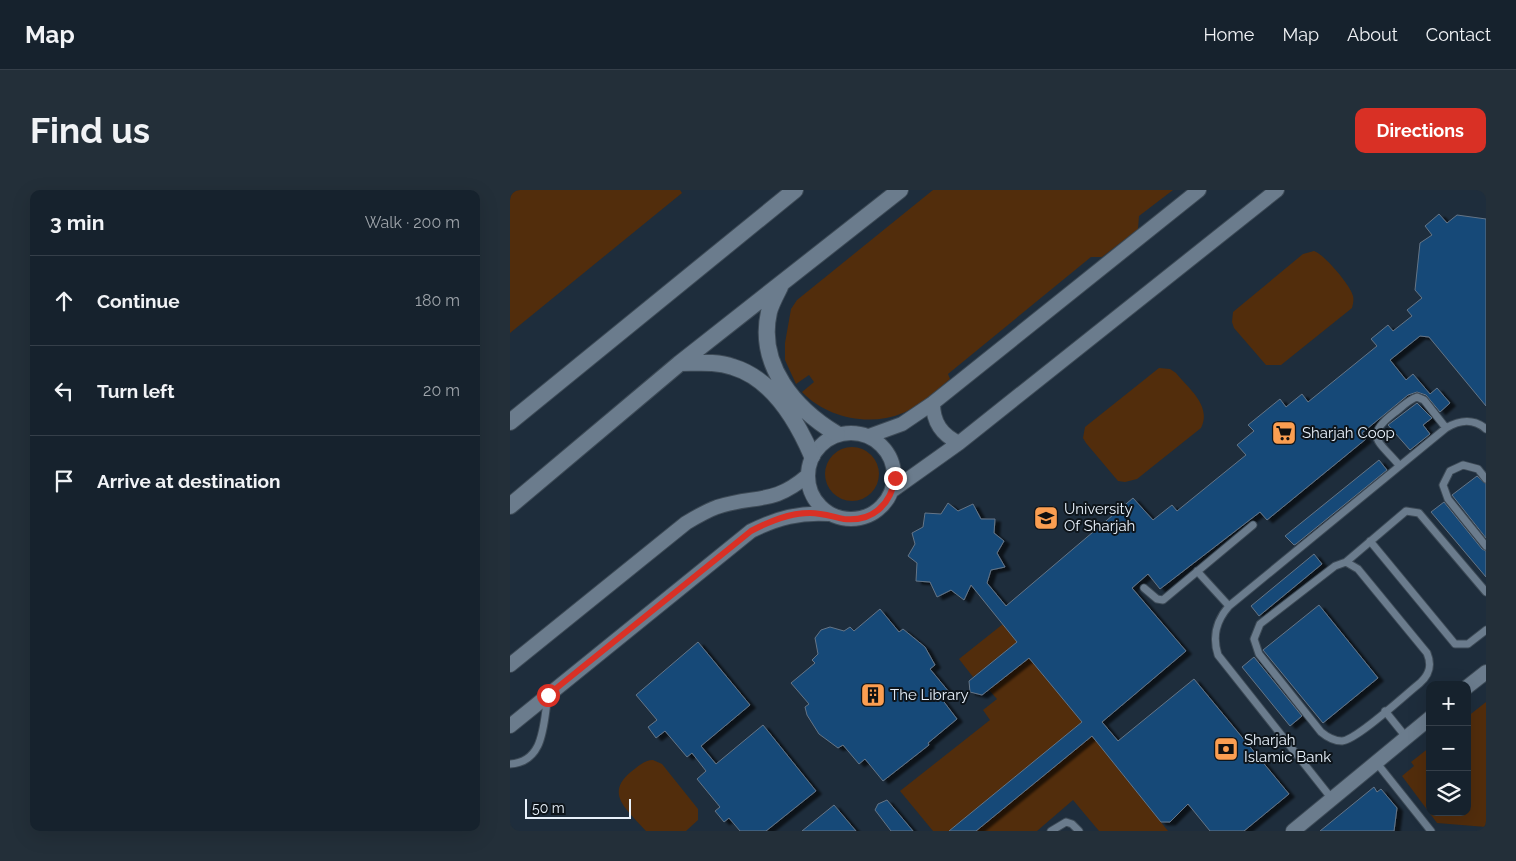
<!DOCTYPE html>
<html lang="en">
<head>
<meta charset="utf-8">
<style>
  body { margin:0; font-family:Raleway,sans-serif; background:#232f39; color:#f1f3f6 }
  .controls { position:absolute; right:15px; bottom:15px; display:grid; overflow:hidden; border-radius:10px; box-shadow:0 5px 20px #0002 }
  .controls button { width:45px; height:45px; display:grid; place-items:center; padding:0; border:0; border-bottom:1px solid #353f49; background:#16222d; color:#f1f3f6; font:25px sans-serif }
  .scale { position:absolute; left:15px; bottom:12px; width:106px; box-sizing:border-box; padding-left:5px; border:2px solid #e8f1fb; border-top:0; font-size:14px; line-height:18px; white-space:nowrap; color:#e8f1fb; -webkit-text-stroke:4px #0e151b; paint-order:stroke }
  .stop { position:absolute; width:15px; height:15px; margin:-11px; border:4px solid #d93025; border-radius:50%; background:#fff }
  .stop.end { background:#d93025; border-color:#fff; box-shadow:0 1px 5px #0008 }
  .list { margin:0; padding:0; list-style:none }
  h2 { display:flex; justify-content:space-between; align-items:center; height:65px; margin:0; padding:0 20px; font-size:21px }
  h2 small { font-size:16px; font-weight:400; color:#9ea4aa }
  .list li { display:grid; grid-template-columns:32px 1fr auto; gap:15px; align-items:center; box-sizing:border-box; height:90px; padding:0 20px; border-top:1px solid #353f49 }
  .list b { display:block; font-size:19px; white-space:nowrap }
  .list em { font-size:16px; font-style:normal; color:#9ea4aa }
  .icon { flex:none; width:28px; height:28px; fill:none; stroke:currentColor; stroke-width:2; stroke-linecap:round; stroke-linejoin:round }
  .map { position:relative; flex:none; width:976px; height:641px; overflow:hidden; border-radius:10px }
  header { display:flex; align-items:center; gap:30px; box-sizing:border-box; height:70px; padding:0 25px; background:#16222d; border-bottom:1px solid #353f49 }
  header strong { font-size:24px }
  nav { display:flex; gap:28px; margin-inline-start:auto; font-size:18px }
  .intro { display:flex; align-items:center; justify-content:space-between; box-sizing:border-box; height:120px; padding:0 30px }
  h1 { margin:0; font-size:35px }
  .button { padding:12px 22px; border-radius:10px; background:#d93025; color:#fff; font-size:18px; font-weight:700 }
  main { display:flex; gap:30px; padding:0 30px }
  aside { flex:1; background:#16222d; border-radius:10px; box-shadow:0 5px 20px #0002 }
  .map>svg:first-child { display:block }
  .green { fill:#522d0c }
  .building { fill:#144978; stroke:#657587; filter:url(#shadow) }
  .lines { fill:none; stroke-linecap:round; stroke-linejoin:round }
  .service-casing { stroke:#3d4a56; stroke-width:9 }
  .minor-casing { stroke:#3d4a56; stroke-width:16 }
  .tertiary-casing { stroke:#3d4a56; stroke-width:18 }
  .service { stroke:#6b7c8d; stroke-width:7 }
  .minor { stroke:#6b7c8d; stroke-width:14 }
  .tertiary { stroke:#6b7c8d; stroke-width:16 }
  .route { stroke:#d93025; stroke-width:6 }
  .labels { text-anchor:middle; stroke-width:4; stroke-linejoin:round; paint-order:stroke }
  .poi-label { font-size:15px; fill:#e8f1fb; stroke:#0e151b; text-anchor:start }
</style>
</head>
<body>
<header>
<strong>Map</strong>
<nav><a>Home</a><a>Map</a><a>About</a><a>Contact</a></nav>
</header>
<div class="intro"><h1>Find us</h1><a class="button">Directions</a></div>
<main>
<aside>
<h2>3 min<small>Walk · 200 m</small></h2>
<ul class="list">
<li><svg class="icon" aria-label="ahead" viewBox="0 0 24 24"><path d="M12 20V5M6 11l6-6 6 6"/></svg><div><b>Continue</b></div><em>180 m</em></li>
<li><svg class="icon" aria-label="left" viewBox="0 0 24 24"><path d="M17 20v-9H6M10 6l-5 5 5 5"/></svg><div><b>Turn left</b></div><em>20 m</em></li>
<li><svg class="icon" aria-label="arrive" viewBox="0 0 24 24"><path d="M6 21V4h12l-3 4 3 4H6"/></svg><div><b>Arrive at destination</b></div></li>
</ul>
</aside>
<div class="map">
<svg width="976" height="641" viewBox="0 0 976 641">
  <defs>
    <filter id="shadow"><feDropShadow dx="5.5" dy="3" stdDeviation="1" flood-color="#0009"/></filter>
  </defs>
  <rect width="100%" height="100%" fill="#1e2d3c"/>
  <path class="green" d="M0,0h170l2,3 -172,140z
    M423,0h240l-34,26 -1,13 -36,28h-11l-143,117 2,5c-14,12 -30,27 -47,34 -34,14 -76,5 -101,-21l12,-10 -5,-7 -13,9 -11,-24v-17l6,-34 6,-9z
    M804,61c10,3 37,35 39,45 1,4 0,8 -1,12l-71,57h-15l-32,-37 -2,-6 1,-10 70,-58z
    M649,178l11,1 6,4c13,16 36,33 25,55l-64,51 -12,3 -7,-1 -32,-38 -3,-5 2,-11z
    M315 284a27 27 0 1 1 54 0a27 27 0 1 1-54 0Z
    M493,434l14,18 -44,35 -14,-18z
    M519,468l53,64 -133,109h-16l-33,-40 90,-71 -7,-10 14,-11 -8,-9z
    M976,512v125l-49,-4 -35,-47 12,-10 -3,-4 19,-15v65h37v-95z
    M582,546l76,95h-69l-26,-31 -36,31h-61z
    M143,570l9,4 36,45v11l-12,11h-40c-18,-21 -43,-37 -14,-60 7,-5 12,-11 21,-11z"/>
  <path class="building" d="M929,24l8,9 10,-8 29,4v187l-57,-69 -9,-1 -30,24 16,20 7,-6 17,20 7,-6 13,15 -10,9 -14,-17 -9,-3 -9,3 -46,38 4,6 -99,81 -7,-8 -100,77 -12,-15 -16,14 54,63 -84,71 16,19 76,-62 95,115 -45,37h-34l-22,-27 -18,18h-9l-69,-86 -116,95h-27l133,-109 -53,-64 -47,37 -12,-3 -1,-11 48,-39 -46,-57 -7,15 -13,-10 -14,7 -7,-15 -14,-1 1,-18 -9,-7 7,-12 -3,-11 11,-6 2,-14 16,1 7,-11 10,8 15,-7 8,15h14l-1,14 10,8 -7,12 8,14 -14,3 -4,13 19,23 127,-108 20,22 19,-15 5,6 69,-56 -9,-10 17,-14 -6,-6 32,-26 6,8 16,-13 6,8 69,-56 -6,-7 17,-14 5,6 19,-15 -5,-6 15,-12 -7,-8 5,-47 12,-8 -7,-9z
    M907,213l15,15 -9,7 7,9 -20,16 -22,-25z
    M869,270l8,10 -91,74 -2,1 -9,-9z
    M967,286l9,8v54l-34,-43z
    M934,312l38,47 4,2v26l-55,-65z
    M804,364l8,10 -63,52 -8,-10z
    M809,415l59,73 -55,45 -60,-73z
    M370,419l19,23 4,-3 22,18 10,18 -5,4 19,23 -8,6 16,21 -29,24 1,2 -46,36 -18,-22 -6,5 -16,-19 -5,3 -19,-14 -12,-19 -2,-8 4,-3 -18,-21 24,-20 -3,-3 6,-6 -3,-16 6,-8 9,-3 14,4 6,-4 4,4z
    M188,452l52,63 -49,41 15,18 47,-39 53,66 -50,40h-26l-11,-13 -5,4 -9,-11 5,-4 -23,-28 9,-8 -14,-18 -5,4 -22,-26 -9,7 -8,-11 9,-7 -21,-25z
    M744,467l48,59 -12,10 -48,-59z
    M864,597l3,5 4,-3 16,19 -3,23h-74z
    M377,610l26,31h-22l-16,-21 3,-6z
    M324,615l22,26h-54z"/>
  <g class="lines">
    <defs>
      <path id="service" d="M889,275c-20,-24 -36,-28 -5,-52 7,-5 14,-13 23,-16l7,3 22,28
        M976,289l-8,-10 -15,-4 -13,6 -7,14 5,14 38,47
        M860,351l85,103h13l18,-14
        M836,372l12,7 69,84c5,12 3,21 -7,30 -14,11 -63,57 -78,58 -8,0 -15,-4 -21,-9l-62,-78 -5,-15 6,-15 75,-58z
        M836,372l60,-51 13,2 67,79
        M687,381l32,35
        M634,398l13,11 6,1 90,-75
        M875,521l21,26
        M866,572l55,69
        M0,574c35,-2 33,-40 38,-68
        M822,609l-114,-144c-6,-19 -2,-34 11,-49l217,-178c14,-8 27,-10 40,1
        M541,641l15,-9 6,2 7,7"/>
      <path id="minor" d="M423,213c0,20 9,32 26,40
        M298 286a43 43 0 1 1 86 0a43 43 0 1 1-86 0Z
        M359,246l33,-12 31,-21 266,-213
        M383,300l66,-47 318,-253
        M0,475l176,-142c10,-6 20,-12 31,-16 39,-13 55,-1 91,-32
        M957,497l19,-15
        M0,536l241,-195c26,-13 49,-19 78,-17
        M783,641l137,-113"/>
      <path id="tertiary" d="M270,97c-4,8 -9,17 -11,25 -12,53 26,97 68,122
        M170,173c18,0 36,-2 53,4 40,12 64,54 79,89
        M0,232l285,-232
        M0,316l170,-143 220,-173"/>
    </defs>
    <use href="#service" class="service-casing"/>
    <use href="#minor" class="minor-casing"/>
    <use href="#tertiary" class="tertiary-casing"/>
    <use href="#service" class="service"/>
    <use href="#minor" class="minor"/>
    <use href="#tertiary" class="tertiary"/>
  </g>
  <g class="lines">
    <path class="route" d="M38,505l203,-164c19,-10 38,-18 59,-18 13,0 23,4 34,6 29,3 47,-15 51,-41"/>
  </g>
  <defs>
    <symbol id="supermarket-square" viewBox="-11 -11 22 22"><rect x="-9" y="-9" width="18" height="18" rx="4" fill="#fb9e51" stroke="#0e151b"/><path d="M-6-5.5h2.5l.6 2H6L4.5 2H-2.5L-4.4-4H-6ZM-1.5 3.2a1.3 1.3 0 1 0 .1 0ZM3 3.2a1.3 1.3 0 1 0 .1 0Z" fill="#111"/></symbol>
    <symbol id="university-square" viewBox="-11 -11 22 22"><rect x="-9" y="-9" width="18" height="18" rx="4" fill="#fb9e51" stroke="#0e151b"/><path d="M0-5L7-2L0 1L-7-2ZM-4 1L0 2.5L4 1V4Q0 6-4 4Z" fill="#111"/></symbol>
    <symbol id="building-square" viewBox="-11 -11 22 22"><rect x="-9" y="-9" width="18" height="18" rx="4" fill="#fb9e51" stroke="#0e151b"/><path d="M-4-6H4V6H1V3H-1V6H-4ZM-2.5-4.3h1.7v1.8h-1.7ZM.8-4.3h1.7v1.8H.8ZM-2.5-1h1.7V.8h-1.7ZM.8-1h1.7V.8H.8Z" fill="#111"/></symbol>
    <symbol id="bank-square" viewBox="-11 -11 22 22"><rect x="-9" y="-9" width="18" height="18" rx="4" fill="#fb9e51" stroke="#0e151b"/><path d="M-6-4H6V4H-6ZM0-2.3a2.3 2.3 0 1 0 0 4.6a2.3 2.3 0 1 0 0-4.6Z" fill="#111"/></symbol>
  </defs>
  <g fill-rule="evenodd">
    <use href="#supermarket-square" x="760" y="229" width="28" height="28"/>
    <use href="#university-square" x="522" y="314" width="28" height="28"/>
    <use href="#building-square" x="349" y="491" width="28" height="28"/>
    <use href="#bank-square" x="702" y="545" width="28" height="28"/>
  </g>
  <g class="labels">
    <g class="poi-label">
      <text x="792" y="248">Sharjah Coop</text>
      <text x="554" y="324">University<tspan x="554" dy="17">Of Sharjah</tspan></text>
      <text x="380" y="510">The Library</text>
      <text x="734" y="555">Sharjah<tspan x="734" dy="17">Islamic Bank</tspan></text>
    </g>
  </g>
</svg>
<div class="controls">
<button>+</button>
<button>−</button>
<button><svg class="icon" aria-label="layers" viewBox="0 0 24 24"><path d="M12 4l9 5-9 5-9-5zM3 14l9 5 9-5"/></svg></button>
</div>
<div class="scale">50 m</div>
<div class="stop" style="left:38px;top:505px"></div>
<div class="stop end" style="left:385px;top:288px"></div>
</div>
</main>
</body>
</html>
